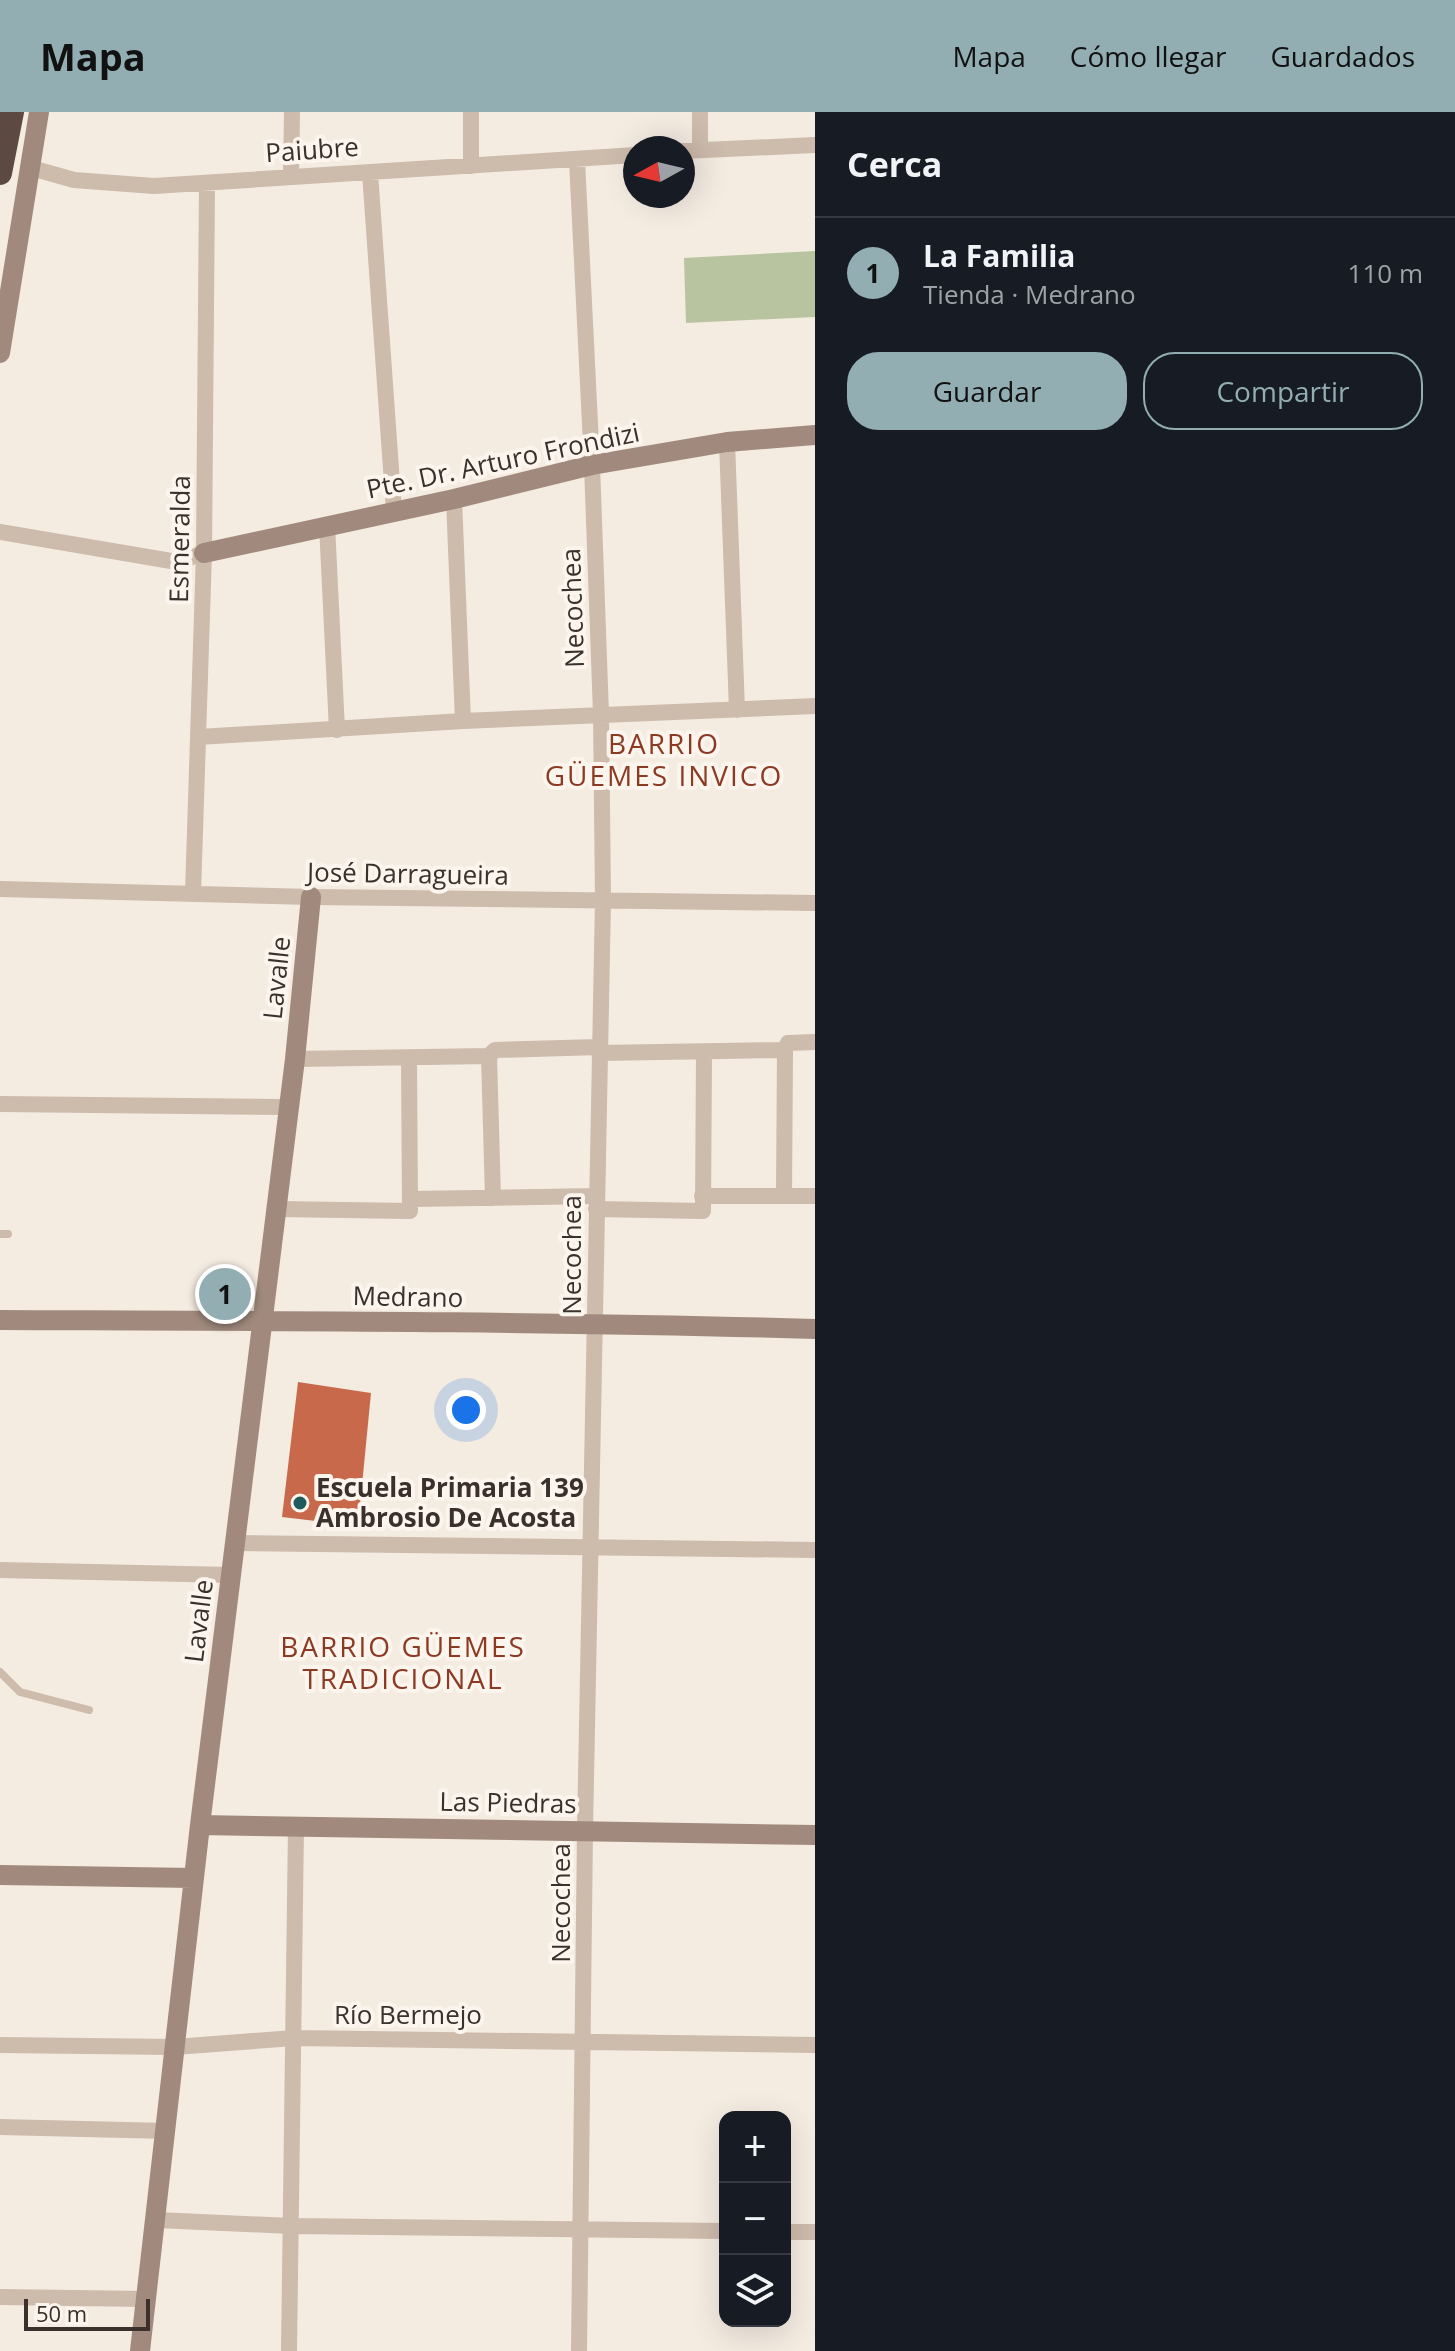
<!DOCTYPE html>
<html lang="es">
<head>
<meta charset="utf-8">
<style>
  body { margin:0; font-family:"Open Sans",sans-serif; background:#20242c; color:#f1f3f6 }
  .controls { position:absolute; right:24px; bottom:24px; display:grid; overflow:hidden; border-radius:16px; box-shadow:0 8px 32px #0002 }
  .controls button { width:72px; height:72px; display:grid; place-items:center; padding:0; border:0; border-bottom:2px solid #363941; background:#171b24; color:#f1f3f6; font:40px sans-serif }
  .compass { position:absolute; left:623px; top:24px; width:72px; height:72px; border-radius:50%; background:#171b24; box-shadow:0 8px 32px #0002; rotate:262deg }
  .scale { position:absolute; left:24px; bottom:20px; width:126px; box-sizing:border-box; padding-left:8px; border:4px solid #3b302b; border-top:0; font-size:22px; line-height:28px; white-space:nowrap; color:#3b302b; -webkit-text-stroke:6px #fbf5ee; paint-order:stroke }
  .you { position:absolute; left:466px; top:1298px; width:28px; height:28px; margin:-20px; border:6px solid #fff; border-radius:50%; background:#1a73e8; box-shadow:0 0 0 12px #1a73e833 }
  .badge { display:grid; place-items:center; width:52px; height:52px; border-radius:50%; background:#92aeb2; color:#111; font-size:26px; font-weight:700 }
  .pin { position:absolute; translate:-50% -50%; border:4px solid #fff; box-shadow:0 2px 8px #0006 }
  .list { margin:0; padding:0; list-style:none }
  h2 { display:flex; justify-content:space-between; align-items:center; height:104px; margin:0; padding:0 32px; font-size:34px }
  h2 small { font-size:26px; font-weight:400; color:#9ea1a6 }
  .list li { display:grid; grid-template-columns:52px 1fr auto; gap:24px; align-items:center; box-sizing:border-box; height:112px; padding:0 32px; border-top:2px solid #363941 }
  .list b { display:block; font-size:30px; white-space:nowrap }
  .list p { margin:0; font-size:26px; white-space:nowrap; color:#9ea1a6 }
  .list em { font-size:26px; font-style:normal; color:#9ea1a6 }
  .actions { display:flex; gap:16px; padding:24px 32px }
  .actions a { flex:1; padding:18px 0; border:2px solid #92aeb2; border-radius:32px; text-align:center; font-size:28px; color:#92aeb2 }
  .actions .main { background:#92aeb2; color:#111 }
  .icon { flex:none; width:44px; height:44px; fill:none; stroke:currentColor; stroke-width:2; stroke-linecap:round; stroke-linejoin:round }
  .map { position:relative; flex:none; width:815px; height:2239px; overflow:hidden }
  header { display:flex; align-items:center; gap:48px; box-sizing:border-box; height:112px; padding:0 40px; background:#92aeb2; color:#111 }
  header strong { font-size:38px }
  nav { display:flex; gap:44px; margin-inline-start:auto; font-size:28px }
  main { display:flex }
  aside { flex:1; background:#171b24 }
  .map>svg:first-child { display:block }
  .green { fill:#b8c4a0 }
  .building { fill:#c8694b }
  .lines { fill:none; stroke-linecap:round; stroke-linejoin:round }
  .lane { stroke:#cdbbac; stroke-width:8 }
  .street { stroke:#cdbbac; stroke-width:16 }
  .secondary { stroke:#a18a7d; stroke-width:20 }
  .highway { stroke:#5c4a42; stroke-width:24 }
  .poi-dot { fill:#1f5a5e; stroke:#fbf5ee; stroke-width:3 }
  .labels { text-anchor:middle; stroke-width:8; stroke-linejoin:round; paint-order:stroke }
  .street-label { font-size:26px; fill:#3b302b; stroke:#fbf5ee }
  .poi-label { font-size:26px; font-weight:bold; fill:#3b302b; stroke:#fbf5ee; text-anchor:start }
  .neighbourhood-label { font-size:28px; letter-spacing:2px; fill:#8c3b22; stroke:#fbf5ee }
</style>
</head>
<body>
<header>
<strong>Mapa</strong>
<nav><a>Mapa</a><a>Cómo llegar</a><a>Guardados</a></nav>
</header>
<main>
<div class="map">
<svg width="815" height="2239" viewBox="0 0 815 2239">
  <rect width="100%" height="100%" fill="#f4ebe1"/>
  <path class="green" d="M815,139v66l-129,6 -2,-65z"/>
  <path class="building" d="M298,1270l73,11 -13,133 -76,-9z"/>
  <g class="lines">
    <path class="lane" d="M0,1122h8
      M0,1560l20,20 69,18"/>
    <path class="street" d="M471,0v54
      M700,38v-38
      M683,39l132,-6
      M577,48l15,305 9,249 2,186 -18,930 -6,521
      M28,55l46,13 80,6 481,-31
      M370,61l24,338
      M291,65l1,-65
      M727,330l10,268
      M454,387l9,222
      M327,413l10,205
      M0,420l177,30 27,-9
      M199,625l264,-16 352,-15
      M0,777l311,8 504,6
      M193,781l11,-340 3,-368
      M599,941l186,-3
      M489,944l4,142
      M489,944l6,-6 104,-3
      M295,947l194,-3
      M0,992l289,3
      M702,1084h113
      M784,1084l1,-146 3,-7 27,-1
      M410,1087l187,-3
      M277,1097l133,2 -1,-152
      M596,1097l107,2 1,-158
      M236,1431l579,7
      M0,1458l231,5
      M0,1933l175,2 119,-9 521,7
      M0,2015l167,4
      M157,2108l134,6 434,5
      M785,2120h30
      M0,2185l147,2
      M289,2239l7,-524"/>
    <path class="secondary" d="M0,241l39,-241
      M204,441l250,-54 138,-34 135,-23 88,-7
      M0,1208c272,1 543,1 815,9
      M200,1713l615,10
      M0,1763l194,3
      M140,2239l60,-526 95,-766 16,-162"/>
    <path class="highway" d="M0,61l12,-61"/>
  </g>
  <circle class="poi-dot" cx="300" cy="1391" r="8"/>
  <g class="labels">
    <g class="street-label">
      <text transform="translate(312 38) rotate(-4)" y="9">Paiubre</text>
      <text transform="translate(503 349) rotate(-12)" y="9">Pte. Dr. Arturo Frondizi</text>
      <text transform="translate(180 427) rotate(-89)" y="9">Esmeralda</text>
      <text transform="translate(573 496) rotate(-92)" y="9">Necochea</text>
      <text transform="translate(408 762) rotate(1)" y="9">José Darragueira</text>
      <text transform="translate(277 866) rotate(-84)" y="9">Lavalle</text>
      <text transform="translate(572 1143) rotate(-90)" y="9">Necochea</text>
      <text transform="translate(408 1185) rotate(1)" y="9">Medrano</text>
      <text transform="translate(199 1509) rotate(-83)" y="9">Lavalle</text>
      <text transform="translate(508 1691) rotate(1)" y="9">Las Piedras</text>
      <text transform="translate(561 1791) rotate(-90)" y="9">Necochea</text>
      <text x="408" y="1912">Río Bermejo</text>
    </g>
    <g class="poi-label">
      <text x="316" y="1385">Escuela Primaria 139<tspan x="316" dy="30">Ambrosio De Acosta</tspan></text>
    </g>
    <g class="neighbourhood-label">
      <text x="664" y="642">BARRIO<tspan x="664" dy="32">GÜEMES INVICO</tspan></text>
      <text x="403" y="1545">BARRIO GÜEMES<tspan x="403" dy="32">TRADICIONAL</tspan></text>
    </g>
  </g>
</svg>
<div class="controls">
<button>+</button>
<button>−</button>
<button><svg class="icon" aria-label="layers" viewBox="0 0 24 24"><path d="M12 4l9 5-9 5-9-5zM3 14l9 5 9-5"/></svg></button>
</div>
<svg class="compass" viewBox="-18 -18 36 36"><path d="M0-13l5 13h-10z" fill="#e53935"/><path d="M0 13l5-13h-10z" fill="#9ea1a6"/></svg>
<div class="scale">50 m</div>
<div class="you"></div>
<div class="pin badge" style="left:225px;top:1182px">1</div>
</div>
<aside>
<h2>Cerca<small></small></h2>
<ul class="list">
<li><span class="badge">1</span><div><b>La Familia</b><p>Tienda · Medrano</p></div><em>110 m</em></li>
</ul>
<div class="actions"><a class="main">Guardar</a><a>Compartir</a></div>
</aside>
</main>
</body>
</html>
